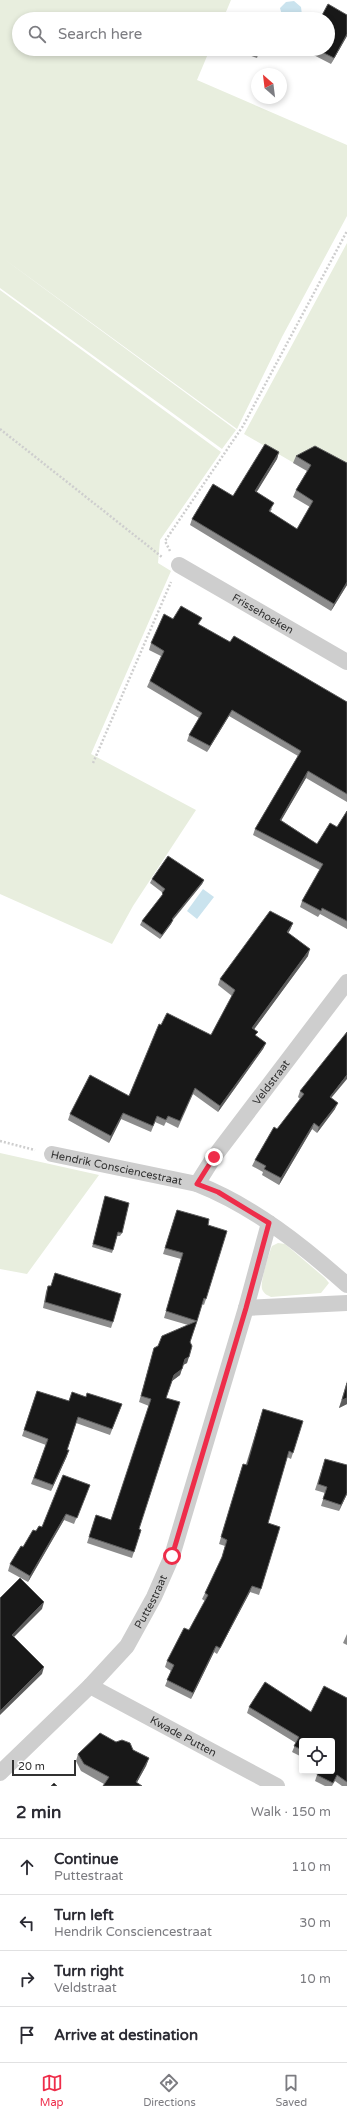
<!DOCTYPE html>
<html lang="en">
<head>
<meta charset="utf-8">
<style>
  body { margin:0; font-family:"Varela Round",sans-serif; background:#f2f2f3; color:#2b2b33 }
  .controls { position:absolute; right:12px; bottom:12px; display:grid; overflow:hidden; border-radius:4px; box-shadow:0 2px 6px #0003 }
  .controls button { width:36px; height:36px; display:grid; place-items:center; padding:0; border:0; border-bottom:1px solid #e1e1e2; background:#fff; color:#2b2b33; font:20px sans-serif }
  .compass { position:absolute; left:251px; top:68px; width:36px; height:36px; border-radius:50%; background:#fff; box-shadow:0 2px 6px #0003; rotate:332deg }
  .scale { position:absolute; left:12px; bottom:10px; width:64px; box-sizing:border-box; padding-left:4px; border:2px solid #313131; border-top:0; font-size:11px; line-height:14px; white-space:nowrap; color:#313131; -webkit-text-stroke:3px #fff; paint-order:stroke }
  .stop { position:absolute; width:12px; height:12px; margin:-9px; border:3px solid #ee2d4a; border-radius:50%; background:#fff }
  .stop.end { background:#ee2d4a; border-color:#fff; box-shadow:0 1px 4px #0008 }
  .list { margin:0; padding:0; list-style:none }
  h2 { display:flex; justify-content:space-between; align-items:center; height:52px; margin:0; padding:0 16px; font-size:17px }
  h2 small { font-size:13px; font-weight:400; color:#7c7c81 }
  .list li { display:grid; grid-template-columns:26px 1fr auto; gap:12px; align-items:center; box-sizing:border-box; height:56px; padding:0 16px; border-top:1px solid #e1e1e2 }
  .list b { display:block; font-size:15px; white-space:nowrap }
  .list p { margin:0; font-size:13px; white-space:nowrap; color:#7c7c81 }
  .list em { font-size:13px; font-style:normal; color:#7c7c81 }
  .icon { flex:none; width:22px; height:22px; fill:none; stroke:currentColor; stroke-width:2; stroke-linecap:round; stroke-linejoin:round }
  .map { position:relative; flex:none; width:347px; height:1786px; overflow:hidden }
  .search { position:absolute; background:#fff; box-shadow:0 2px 6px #0003; left:12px; right:12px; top:12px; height:44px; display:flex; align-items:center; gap:10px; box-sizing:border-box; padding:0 14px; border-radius:22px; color:#7c7c81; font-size:15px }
  .sheet { height:276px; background:#fff }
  nav { display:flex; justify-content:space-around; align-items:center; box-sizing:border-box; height:56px; border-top:1px solid #e1e1e2; background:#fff; font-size:11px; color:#7c7c81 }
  nav a { display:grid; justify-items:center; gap:2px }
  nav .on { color:#ee2d4a }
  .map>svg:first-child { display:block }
  .green { fill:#e8eede }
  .water { fill:#cae3ee }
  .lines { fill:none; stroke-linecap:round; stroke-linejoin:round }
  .path { stroke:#cecece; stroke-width:2.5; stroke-dasharray:2 2; stroke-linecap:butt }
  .minor { stroke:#cecece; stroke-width:16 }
  .wall { fill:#8c8c8c }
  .shaded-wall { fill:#5d5d5d }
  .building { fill:#181818; stroke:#5d5d5d }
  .route { stroke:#ee2d4a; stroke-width:5 }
  .labels { text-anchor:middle; stroke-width:4; stroke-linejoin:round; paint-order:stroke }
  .street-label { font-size:11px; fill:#313131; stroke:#fff }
</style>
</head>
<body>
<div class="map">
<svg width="347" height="1786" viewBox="0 0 347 1786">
  <rect width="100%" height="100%" fill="#fff"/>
  <path class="green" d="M0,0h231l-8,19h-204v30h191l-13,31 150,65v71l-65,121 -45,92 -237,-173z
    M347,243v251l-103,-60z
    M0,256l236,174 -14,19 -222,-161z
    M0,290l221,162 -61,88 -2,23 13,8 -80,183 105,56 -63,96 -21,38 -112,-50z
    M0,1153l99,22 -72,99 -27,-5z
    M278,1243l7,1 40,34 4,5 -8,10 -50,4c-4,-2 -7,-3 -9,-8 -2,-8 7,-35 10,-43z"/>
  <path class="water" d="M294,1l7,6 1,8 -3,4h-16l-3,-11 6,-6z
    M203,889l11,8 -17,22 -10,-8z"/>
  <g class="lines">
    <path class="path" d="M0,429l162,128
      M170,551l-5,-10 78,-115 104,-195
      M93,763l78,-181
      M0,1141l35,9"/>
    <g class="minor">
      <path id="s1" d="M179,565l168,97"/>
      <path id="s2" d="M52,1154l145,30c56,22 105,61 150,101"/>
      <path id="s3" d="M197,1184l17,-27 133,-175"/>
      <path d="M246,1308l101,-5"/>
      <path id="s4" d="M90,1686l187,100"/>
      <path id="s5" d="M0,1773l90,-87 37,-40 27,-49 18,-41 74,-248 23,-85"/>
    </g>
  </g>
  <path class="wall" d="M347,36l-16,28 -29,-15h26z
    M242,49h18l-3,9 -16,-6z
    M279,452l-2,7 -21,33 16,17 -2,3 27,17 13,-22 -17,-10 3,-7 11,-19 -14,-8 3,-7 51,7v122l-16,26 -141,-86 2,-6 41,-23z
    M173,619l26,6 31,17 117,60v100l-41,-24 -25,42 36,24 20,-17 10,-16v118l-27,-15 -2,3 -18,-10 2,-6 18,-31 -67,-35 2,-6 43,-73 -69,-40 -22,36 -20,-11 2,-6 10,-17 -52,-31 14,-31 -12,-6 2,-7z
    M152,879l52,1 -2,4 -29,36 -2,4 -11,15 -20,-14 2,-4 19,-23 2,-5 -13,-10z
    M293,923l-3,7 -2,3 20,23 -54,73 2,7 10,7 -3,6 -45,63 -25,-18 -15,34 -12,-6 -2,4 -9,-4 -4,10 -30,-13 -12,24 -41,-23 2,-6 59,-18 32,-71 50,10 21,-39 -14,-11 2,-6z
    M300,1091l31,7 4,11 -18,24 -5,-4 -33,56 -17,-10 1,-3 -11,-6 3,-6 45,-61 -2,-2z
    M105,1196l17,37 -2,3h-3l-5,17 -20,-6z
    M177,1210l31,15 -2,74 -2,6 -2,-1 -12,38 -3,21 -4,2 -3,10 -8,6 -6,17 -27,131 2,1 -9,28 -45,-15 9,-28 15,5 38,-114 -10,-4 15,-54 4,-2 30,-21 -24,-7 17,-59 -18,-5z
    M55,1273l58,49 -2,6 -68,-20 3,-16 2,-6h3z
    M347,1381v23l-8,4z
    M37,1391l32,10 17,-4 36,7 -12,31 -34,-12 -9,27v6l-16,35 -20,-7 15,-39 -24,-9z
    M263,1409l30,44 -2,6 -4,-2 -19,66 -7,66 -2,6 -9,-3 -33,62 -3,-2 -23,47 -26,-13 6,-15 -6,-4 2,-6 22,-31 16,-29 -3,-2 3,-6 16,-33 4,-14 -6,-2 22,-74 2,-6h3z
    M325,1459l22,35 -8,17 -18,-5 4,-13 -10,-3z
    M90,1485l-16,39 -10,-4 -36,62 -20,-11 2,-7 26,-33 6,-4z
    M347,1634v11l-4,-2z
    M347,1698v88h-5l-7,-5 -3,5h-7l-10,-5 2,-6 15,-4v-30h-30v16l-10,-5 4,-9 -49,-30 2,-6 62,5z
    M133,1750l16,8 -3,8 -9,16 -33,2 -23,-13 -5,-10 2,-7z"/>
  <path class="shaded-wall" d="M347,34v2l-16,28 3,-6z
    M279,452l-2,7 -24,39 2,-7z
    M347,582v3l-16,26 3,-7z
    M232,710l-3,6 -22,36 3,-6z
    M308,771l-2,7 -28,48 2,-6z
    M204,880l-2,4 -32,39 2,-4z
    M173,920l-2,4 -11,15 2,-4z
    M293,923l-3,7 -5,8 2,-6z
    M310,949l-2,7 -58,79 2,-7z
    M266,1043l-3,6 -45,63 2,-6z
    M347,1075v4l-20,24 3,-6z
    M338,1103l-3,6 -18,24 2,-6z
    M123,1113l-2,6 -12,24 2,-7z
    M314,1123l-2,6 -33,56 2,-7z
    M189,1357l-2,6 -4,2 2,-6z
    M182,1369l-2,6 -8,6 2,-6z
    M347,1398v6l-8,4 3,-8z
    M69,1450l-2,6 -16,35 2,-6z
    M347,1493v1l-8,17 2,-6z
    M66,1514l-2,6 -36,62 2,-6z
    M252,1586l-2,6 -33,62 3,-6z
    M44,1602l-2,7 -33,33 3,-7z
    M216,1646l-2,6 -23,47 2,-6z
    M44,1667l-2,7 -42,41v-4z
    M149,1758l-3,8 -11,20 1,-4z"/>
  <path class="building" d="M328,4l19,11v19l-13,24 -18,-9h12v-30h-8z
    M244,49h16l-2,6z
    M265,444l14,8 -24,39 19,12 -5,8 28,18 16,-28 -17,-11 15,-25 -15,-9 19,-10 32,17v119l-13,22 -142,-85 21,-35 20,12z
    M181,606l21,12 -4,6 32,18 4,-6 113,66v92l-39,-23 -28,49 37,24 13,-21 7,4 10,-16v110l-25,-13 -1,3 -19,-10 21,-37 -68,-35 46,-78 -69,-41 -22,36 -21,-11 13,-22 -52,-32 14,-30 -13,-8 13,-29 9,5z
    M168,856l36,24 -32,39 1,1 -11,15 -20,-14 21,-27 -1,-1 3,-4 -13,-10z
    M270,911l23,12 -6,9 23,17 -58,79 6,4 -3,3 11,8 -46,63 -25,-18 -15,33 -12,-5 -2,4 -9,-4 -4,10 -30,-13 -12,23 -41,-22 20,-39 39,21 30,-72 2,1 6,-12 44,22 24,-45 -15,-11z
    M347,1032v43l-17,22 8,6 -19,24 -5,-4 -33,55 -17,-9 2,-3 -11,-6 19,-33 3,2 27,-35 -4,-3z
    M105,1196l24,7 -7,30 -4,-1 -5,18 -20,-6z
    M177,1210l32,9 -1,6 19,6 -21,68 -2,-1 -7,23 -31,-10 17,-58 -18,-5z
    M55,1273l66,21 -8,28 -68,-20 3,-16h3z
    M197,1321l-7,21 2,4 -3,11 -4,2 -3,10 -8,6 -8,23 14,4 -41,127 2,1 -7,22 -45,-15 7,-22 15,5 40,-121 -10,-3 13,-48 4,-2 4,-10z
    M347,1383v15l-5,2z
    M37,1391l32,10 3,-9 14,5 1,-4 35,11 -10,25 -34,-12 -11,33h2l-16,35 -19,-7 14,-39 -24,-9z
    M263,1409l40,12 -10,32 -4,-2 -21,72 12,4 -19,62 -9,-3 -32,62 -4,-2 -23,47 -26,-13 7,-15 -7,-4 17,-33 5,2 19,-35 -3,-2 17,-36 5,-17 -6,-3 22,-73 4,1z
    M325,1459l22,6v28l-6,12 -18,-6 4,-12 -9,-3z
    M63,1475l27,10 -13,33 -11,-4 -36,62 -20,-12 11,-18 2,1 10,-17 3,1 3,-5 3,1z
    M20,1578l24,24 -32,33 32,32 -44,44v-113z
    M265,1682l46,30 13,-26 23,12v84l-10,-7 -4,8 -16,-8 2,-4h13v-30h-30v9l-8,-4 5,-9 -50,-30z
    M100,1733l16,9 6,-2 8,3 3,7 16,8 -13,24 6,4h-39l6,-9 -25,-13 -6,-10z
    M54,1783l3,3h-6z"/>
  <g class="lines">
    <path class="route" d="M172,1556l74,-248 23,-85 -51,-31 -21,-8 17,-27"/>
  </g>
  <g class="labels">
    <g class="street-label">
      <text dy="4" stroke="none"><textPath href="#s1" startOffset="97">Frissehoeken</textPath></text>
      <text dy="4" stroke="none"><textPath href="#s3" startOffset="126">Veldstraat</textPath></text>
      <text dy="4" stroke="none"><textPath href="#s2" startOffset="66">Hendrik Consciencestraat</textPath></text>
      <text dy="4" stroke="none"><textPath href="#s5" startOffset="230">Puttestraat</textPath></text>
      <text dy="4" stroke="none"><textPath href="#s4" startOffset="106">Kwade Putten</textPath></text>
    </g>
  </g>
</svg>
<div class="controls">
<button><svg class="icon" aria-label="locate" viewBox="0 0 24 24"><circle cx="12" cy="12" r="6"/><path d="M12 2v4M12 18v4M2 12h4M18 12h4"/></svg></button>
</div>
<svg class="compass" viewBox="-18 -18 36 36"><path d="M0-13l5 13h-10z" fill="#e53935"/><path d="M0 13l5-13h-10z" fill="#7c7c81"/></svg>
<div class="scale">20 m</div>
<div class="stop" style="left:172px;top:1556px"></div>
<div class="stop end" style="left:214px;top:1157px"></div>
<div class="search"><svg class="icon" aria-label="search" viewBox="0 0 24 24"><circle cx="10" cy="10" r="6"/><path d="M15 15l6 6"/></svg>Search here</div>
</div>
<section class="sheet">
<h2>2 min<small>Walk · 150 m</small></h2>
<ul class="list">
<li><svg class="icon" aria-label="ahead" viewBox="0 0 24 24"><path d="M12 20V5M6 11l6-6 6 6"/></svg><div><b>Continue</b><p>Puttestraat</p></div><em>110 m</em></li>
<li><svg class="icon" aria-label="left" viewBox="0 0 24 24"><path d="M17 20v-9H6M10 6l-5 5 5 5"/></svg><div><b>Turn left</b><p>Hendrik Consciencestraat</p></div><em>30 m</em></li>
<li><svg class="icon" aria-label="right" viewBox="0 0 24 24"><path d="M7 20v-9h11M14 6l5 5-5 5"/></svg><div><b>Turn right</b><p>Veldstraat</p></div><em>10 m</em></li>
<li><svg class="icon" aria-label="arrive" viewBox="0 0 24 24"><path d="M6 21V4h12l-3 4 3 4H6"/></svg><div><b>Arrive at destination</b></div></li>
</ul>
</section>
<nav>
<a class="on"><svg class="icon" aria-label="map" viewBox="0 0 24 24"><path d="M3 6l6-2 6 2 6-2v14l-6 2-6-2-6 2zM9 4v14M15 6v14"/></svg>Map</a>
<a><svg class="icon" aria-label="directions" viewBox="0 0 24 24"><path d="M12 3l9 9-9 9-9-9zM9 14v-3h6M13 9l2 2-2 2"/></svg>Directions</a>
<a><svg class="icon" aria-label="saved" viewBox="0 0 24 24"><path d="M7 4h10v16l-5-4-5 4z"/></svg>Saved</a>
</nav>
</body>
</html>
